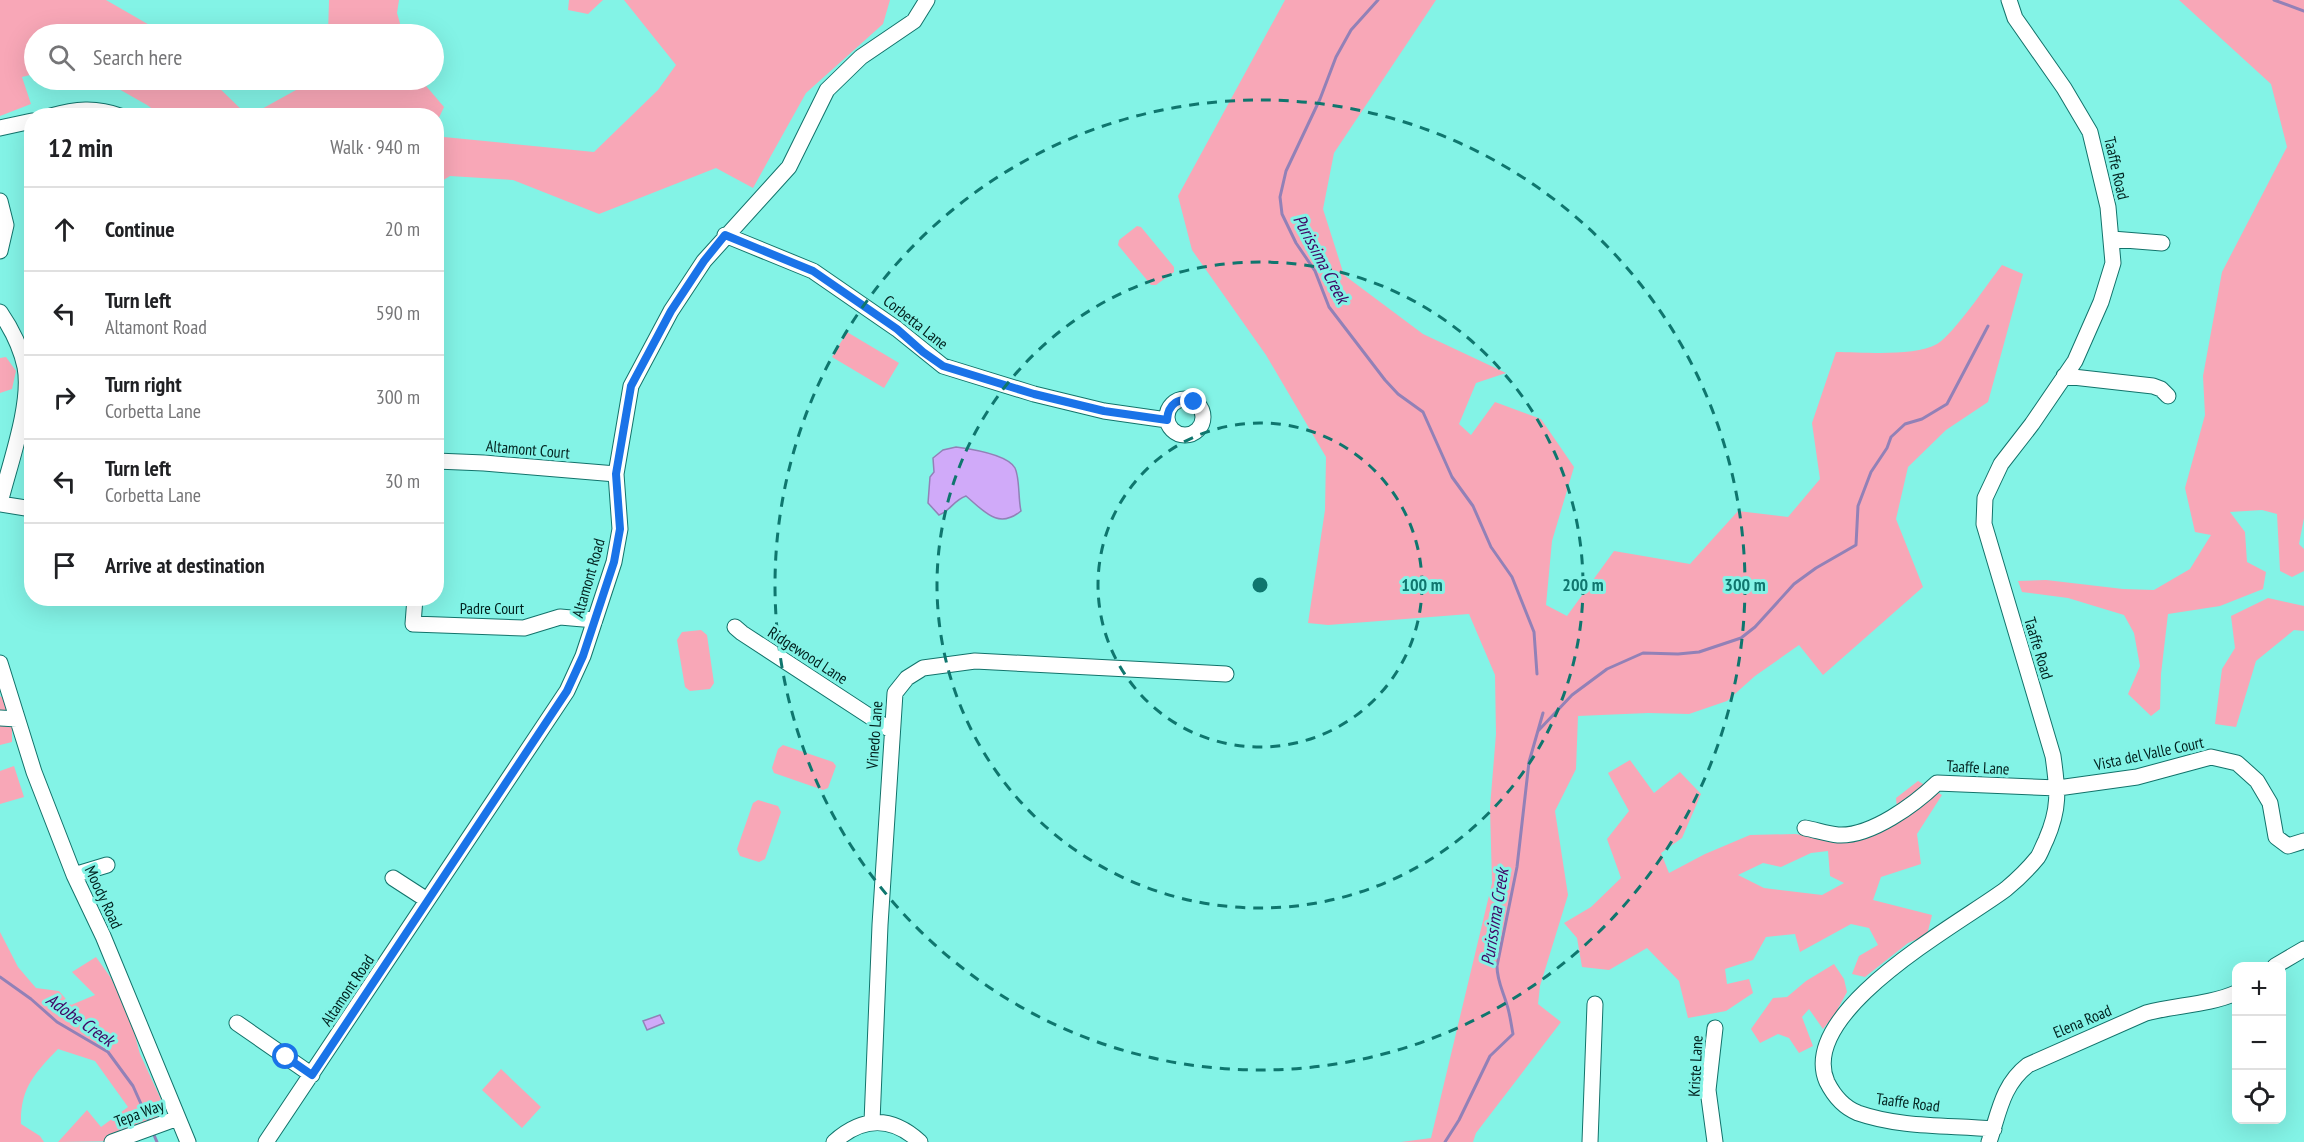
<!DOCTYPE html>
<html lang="en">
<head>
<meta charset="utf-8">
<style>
  body { margin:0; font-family:"PT Sans Narrow",sans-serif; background:#f6f6f6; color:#202124 }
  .controls { position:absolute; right:18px; bottom:18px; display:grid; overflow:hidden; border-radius:12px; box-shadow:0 6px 24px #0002 }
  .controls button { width:54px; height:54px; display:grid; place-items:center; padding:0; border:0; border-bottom:2px solid #e0e0e0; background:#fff; color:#202124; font:30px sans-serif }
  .stop { position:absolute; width:18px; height:18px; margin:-14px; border:4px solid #1a73e8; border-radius:50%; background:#fff }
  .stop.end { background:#1a73e8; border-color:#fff; box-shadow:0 2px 6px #0008 }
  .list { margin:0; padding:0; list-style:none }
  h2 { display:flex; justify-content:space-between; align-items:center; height:78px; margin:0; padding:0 24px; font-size:26px }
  h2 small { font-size:20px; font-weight:400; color:#757577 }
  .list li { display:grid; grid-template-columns:39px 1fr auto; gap:18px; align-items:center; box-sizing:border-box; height:84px; padding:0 24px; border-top:2px solid #e0e0e0 }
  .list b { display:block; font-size:22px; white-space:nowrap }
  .list p { margin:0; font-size:20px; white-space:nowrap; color:#757577 }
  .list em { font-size:20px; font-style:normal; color:#757577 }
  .icon { flex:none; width:33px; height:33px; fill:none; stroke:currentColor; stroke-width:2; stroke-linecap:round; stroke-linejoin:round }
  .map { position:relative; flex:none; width:2304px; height:1142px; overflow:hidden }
  .search { position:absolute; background:#fff; box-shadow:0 6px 24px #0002; left:24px; top:24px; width:420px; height:66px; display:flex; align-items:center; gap:15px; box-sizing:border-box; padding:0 21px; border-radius:33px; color:#757577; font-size:22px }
  .panel { position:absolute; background:#fff; box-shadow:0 6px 24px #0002; left:24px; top:108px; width:420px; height:498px; border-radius:24px }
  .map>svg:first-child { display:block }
  .green { fill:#f8a7b7; fill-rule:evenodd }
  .water { fill:#d0aaf9; stroke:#9281b7; stroke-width:1.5 }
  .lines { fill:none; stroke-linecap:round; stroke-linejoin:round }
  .stream { stroke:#9281b7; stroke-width:3 }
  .minor-casing { stroke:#12736b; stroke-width:17 }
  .minor { stroke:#fff; stroke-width:15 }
  .route { stroke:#1a73e8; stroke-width:8 }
  .ring { fill:none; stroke:#0f766e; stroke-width:3; stroke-dasharray:10 8 }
  .labels { text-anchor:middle; stroke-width:6; stroke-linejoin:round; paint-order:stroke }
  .street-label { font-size:16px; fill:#00211e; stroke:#83f3e6 }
  .water-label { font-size:18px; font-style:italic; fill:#400765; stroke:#83f3e6 }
  .centre { fill:#0f766e; stroke:#83f3e6; stroke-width:3 }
  .ring-label { font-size:18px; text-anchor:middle; font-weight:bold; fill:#0f766e; stroke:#83f3e6; stroke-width:6; stroke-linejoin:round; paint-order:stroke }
</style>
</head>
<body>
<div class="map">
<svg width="2304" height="1142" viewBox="0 0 2304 1142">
  <rect width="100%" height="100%" fill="#83f3e6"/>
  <path class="green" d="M0,0h106l59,34h-131v40l-12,3 9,27 -31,12z
    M329,0h70l-2,13 6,21h-75z
    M569,0h34l-15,14 -20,-4z
    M624,0h266l-7,24 -77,69 -53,95 -37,-20 -117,46 -86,-34 -63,-4 -13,8v-23l7,-24 150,15 64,-62 18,-25z
    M1285,0h151l-102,153 -11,56 21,66 79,59 83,39 -30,10 -17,41 12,11 24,-33 46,17 33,48 -22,74 -6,64 21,11 47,-65 76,13 48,-53 50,6 32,-38 -8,-56 24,-71c27,0 78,5 101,-8 17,-10 51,-61 65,-79l21,9 -35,128 -42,28 -38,37 -12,52 27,68 -100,88 -24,-30 -44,31 -28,25 -38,13 -41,-1 -70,3 -2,53 -21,42 13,84 -28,91 -2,18 23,18 -85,111 -3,9h-72l30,-4 61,-255 -2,-76 6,-73 -1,-59 -26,-61 -141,11 -20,-2 17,-113 1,-53 -60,-102 -74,-105 -14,-54z
    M2179,0h125v518l-5,26 5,5v22l-12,6 -12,-6 -3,-57 -15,-4 -32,2 15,20 2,30 19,10 -3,17 -43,17 -52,8 -7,60 -1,35 -9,7 -23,-22 12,-28 -6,-33 -10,-18 -56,-17 -46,-6 -4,-11 28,-1 77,9 31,1 36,-21 21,-34 -16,-3 -10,-44 20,-73 -2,-39 19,-104 65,-125 -16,-63z
    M103,80h108l36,35h-86l-14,-10z
    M303,80h118l23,27 -7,15 -1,-6 -185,-1 45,-25z
    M1137,226l4,1 33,40v5l-18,13h-5l-33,-40 1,-5z
    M847,332l52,31 -15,25 -52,-31z
    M6,357l10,14 -4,18 -12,4v-35z
    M2268,598l36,8v25l-10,-1 -38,31 -20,66 -21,-3 7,-55 13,-21 -4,-32z
    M701,630l6,5 7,48 -4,6 -20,2 -5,-4 -8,-47 5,-8z
    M0,696l12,8v38l-12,3z
    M783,745l50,17 3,4 -8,22 -5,2 -49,-17 -2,-5 6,-19z
    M1630,760l24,33 26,-21 21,22 -19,44 -21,15 8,20 36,-19 45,-19 45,-1 46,6 57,-21 -2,-21 22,-17 24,14 -25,39 4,30 -40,13 -8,23 59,15 -5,20 -19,8 -43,34 -13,-3 7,-18 19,-11 -9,-17 -18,-4 -51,28 -5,-18 -29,3 -13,23 -28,9 2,15 22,-5 4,14 -27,18 -38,7 -9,-37 -32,-33 -38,22 -27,-3 -5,-29 -13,-15 27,-16 30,-29 -14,-39 22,-28 -21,-38zM1828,851l2,25 14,7 -22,12 -58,-7 -26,-13 25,-12 18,4 30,-14z
    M14,766l10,31 -24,7v-33z
    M758,800l20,6 3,6 -16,47 -6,3 -19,-6 -3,-7 16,-46z
    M0,932l18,35 18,21 23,3 12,14 24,-10 -23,-23 24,-15 15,21 20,43 9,33 24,52 -8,12 -35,23 -63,1 29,-32 14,17 27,-20 -33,-46 -37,-12c-23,24 -38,39 -37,75l19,12 4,6h-44z
    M1834,964l10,15 3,13 -12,22 -12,15 -14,-20 -7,8 11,29 -14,7 -10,-15 -11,-4 -18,9 -9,-14 22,-31 14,-1 19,-16z
    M501,1069l40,38 -19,21 -40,-38z"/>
  <path class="water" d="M956,447c15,2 51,7 59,21 5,10 3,31 6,43 -23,19 -37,0 -55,-15 -12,4 -16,15 -27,19l-11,-12 2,-26 4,-5 -1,-14 10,-8z
    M660,1015l4,8 -17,7 -4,-9z"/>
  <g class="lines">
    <path class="stream" d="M1378,0l-27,30 -15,27 -16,42 -34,72 -6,26 2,17 14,29 19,28 14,36 56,73 13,14 25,18 29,65 21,29 18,41 21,30 22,55 3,42
      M2274,0l30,11
      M1538,731l34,-36 35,-26 36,-16 35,1 21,-2 42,-14 14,-11 39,-43 22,-16 40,-23 2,-39 13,-34 16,-24 4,-11 14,-13 17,-5 25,-15 41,-78
      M0,977l31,22 26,23 51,30 25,34 17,38
      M154,1135l3,7
      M1445,1142l14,-22 31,-64 23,-22c-2,-10 -3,-20 -6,-29 -4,-14 -10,-24 -10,-39l20,-99 12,-105 14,-49"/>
    <defs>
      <path id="minor" d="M51,116c24,-7 45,-9 69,0
        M0,128l32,-7
        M0,201l6,24 -6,26
        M725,235l88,36 84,58 46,37 91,28 70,17 63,9
        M2112,239l50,4
        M0,312c11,16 21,36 25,55 7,37 -16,99 -25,136
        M2064,376l89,10 8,3 7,7
        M1167 417a18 18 0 1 1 36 0a18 18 0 1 1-36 0Z
        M436,461l48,2 132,11
        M0,504l32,5
        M415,598l-2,26 111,4 36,-11 35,3
        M735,627l7,6 150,98
        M0,663l34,109 40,103 29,61 85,206
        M0,718l17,1
        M1805,828c11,2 22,6 33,7 33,2 77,-31 99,-52l121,5 79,-11 74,-20 26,6 20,18 13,22 6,34 12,9 16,-5
        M74,875l33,-10
        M393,878l34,22
        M2275,966l29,-17
        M237,1023l75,52
        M1715,1028l-7,62 7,52
        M872,1122l8,-197 15,-232 12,-15 16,-10 52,-7 251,13
        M1994,1129c-45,-4 -93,-1 -136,-16 -15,-6 -24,-17 -31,-31 -31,-71 134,-159 179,-193 11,-9 23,-21 32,-32 3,-5 5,-11 8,-17 14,-32 12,-49 7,-84l-69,-232 1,-26 16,-34 31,-40 43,-63 26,-59 12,-39 -5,-56 -18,-75 -26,-44 -49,-70 -6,-18
        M112,1142l66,-24
        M266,1142l301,-451 16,-35 31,-94 6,-33 -4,-55 15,-88 40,-75 33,-50 85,-94 38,-77 34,-33 53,-36 13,-21
        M834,1142c29,-26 58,-26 86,0
        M1590,1142l5,-138
        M1989,1142c10,-29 13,-57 39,-77l118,-52c30,-8 62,-8 90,-20"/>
    </defs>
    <use href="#minor" class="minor-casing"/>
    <use href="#minor" class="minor"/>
  </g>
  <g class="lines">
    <path class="route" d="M286,1057l26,18 255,-384 16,-35 31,-94 6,-33 -4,-55 15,-88 40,-75 33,-50 21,-26 88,36 84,58 26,23 20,14 91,28 70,17 63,9c1,-16 12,-24 27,-18"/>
  </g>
  <g class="ring">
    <circle cx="1260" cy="585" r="162"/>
    <circle cx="1260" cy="585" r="323"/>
    <circle cx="1260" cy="585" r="485"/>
  </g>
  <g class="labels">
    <g class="street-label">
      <text transform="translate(2117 168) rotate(77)" y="6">Taaffe Road</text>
      <text transform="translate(916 322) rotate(38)" y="6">Corbetta Lane</text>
      <text transform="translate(528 449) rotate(5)" y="6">Altamont Court</text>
      <text transform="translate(588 578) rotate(-74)" y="6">Altamont Road</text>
      <text x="492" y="614">Padre Court</text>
      <text transform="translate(2039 648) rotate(73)" y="6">Taaffe Road</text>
      <text transform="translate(808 655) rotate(33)" y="6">Ridgewood Lane</text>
      <text transform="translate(874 735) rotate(-86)" y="6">Vinedo Lane</text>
      <text transform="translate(2149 753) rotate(-12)" y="6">Vista del Valle Court</text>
      <text transform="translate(1978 767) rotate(3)" y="6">Taaffe Lane</text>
      <text transform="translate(104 897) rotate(65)" y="6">Moody Road</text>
      <text transform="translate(347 990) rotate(-56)" y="6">Altamont Road</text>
      <text transform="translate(2082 1021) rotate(-23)" y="6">Elena Road</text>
      <text transform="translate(1695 1066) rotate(-87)" y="6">Kriste Lane</text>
      <text transform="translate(1908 1102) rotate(7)" y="6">Taaffe Road</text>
      <text transform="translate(139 1113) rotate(-20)" y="6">Tepa Way</text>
    </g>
    <g class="water-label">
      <text transform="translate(1321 259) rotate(62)" y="6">Purissima Creek</text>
      <text transform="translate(1495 917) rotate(-81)" y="6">Purissima Creek</text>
      <text transform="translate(80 1020) rotate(35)" y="6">Adobe Creek</text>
    </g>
  </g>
  <circle cx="1260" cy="585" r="9" class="centre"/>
  <g class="ring-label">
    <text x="1422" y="591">100 m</text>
    <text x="1583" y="591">200 m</text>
    <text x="1745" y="591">300 m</text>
  </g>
</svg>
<div class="controls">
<button>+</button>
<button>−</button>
<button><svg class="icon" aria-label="locate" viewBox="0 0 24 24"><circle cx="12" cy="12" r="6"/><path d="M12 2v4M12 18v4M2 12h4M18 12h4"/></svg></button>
</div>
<div class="stop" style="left:286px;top:1057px"></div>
<div class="stop end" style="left:1194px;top:402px"></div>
<div class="search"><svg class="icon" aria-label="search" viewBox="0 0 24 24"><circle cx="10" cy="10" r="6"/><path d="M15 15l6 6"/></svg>Search here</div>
<section class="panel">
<h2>12 min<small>Walk · 940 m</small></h2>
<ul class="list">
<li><svg class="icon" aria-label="ahead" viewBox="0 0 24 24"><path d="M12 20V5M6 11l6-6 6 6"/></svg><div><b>Continue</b></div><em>20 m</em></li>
<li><svg class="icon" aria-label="left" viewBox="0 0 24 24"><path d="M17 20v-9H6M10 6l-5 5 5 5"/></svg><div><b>Turn left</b><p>Altamont Road</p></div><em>590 m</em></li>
<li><svg class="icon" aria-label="right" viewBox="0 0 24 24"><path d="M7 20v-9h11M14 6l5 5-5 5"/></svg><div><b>Turn right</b><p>Corbetta Lane</p></div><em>300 m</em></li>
<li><svg class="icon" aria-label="left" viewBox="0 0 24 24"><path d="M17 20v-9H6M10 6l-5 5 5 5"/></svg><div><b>Turn left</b><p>Corbetta Lane</p></div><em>30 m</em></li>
<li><svg class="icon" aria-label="arrive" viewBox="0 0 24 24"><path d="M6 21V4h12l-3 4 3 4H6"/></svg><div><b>Arrive at destination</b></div></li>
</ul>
</section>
</div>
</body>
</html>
